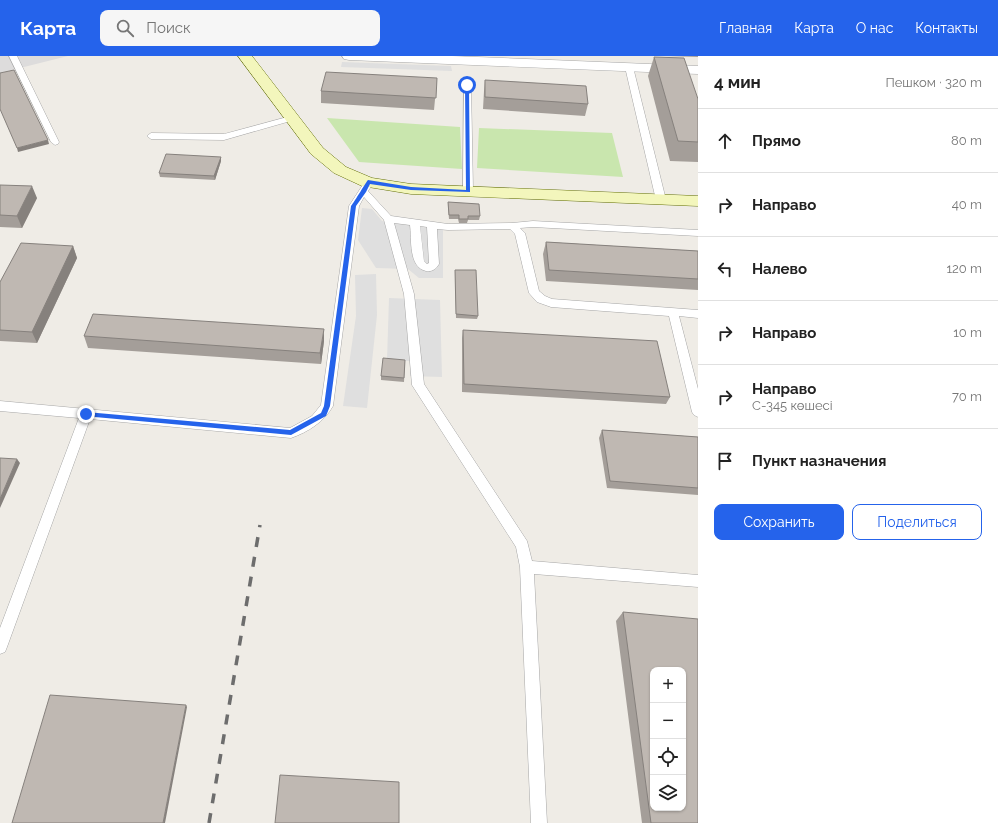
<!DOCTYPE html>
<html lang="ru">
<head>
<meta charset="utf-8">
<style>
  body { margin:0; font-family:Raleway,sans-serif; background:#f6f6f6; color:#222 }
  .controls { position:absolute; right:12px; bottom:12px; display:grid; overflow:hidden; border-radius:8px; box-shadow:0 1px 3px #0004 }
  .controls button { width:36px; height:36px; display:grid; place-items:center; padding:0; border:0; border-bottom:1px solid #e0e0e0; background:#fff; color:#222; font:20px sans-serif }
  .stop { position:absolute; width:12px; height:12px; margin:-9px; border:3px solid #2563eb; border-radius:50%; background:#fff }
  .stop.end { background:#2563eb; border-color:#fff; box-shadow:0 1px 4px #0008 }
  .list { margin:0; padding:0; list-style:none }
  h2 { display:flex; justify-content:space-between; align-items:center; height:52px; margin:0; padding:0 16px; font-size:17px }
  h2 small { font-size:13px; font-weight:400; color:#767676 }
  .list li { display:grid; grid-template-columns:26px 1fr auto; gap:12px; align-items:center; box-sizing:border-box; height:64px; padding:0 16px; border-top:1px solid #e0e0e0 }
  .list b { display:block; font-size:15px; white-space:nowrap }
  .list p { margin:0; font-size:13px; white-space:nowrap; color:#767676 }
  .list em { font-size:13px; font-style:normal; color:#767676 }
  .actions { display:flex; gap:8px; padding:12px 16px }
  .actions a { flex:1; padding:9px 0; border:1px solid #2563eb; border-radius:8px; text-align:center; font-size:14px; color:#2563eb }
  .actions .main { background:#2563eb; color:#fff }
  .icon { flex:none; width:22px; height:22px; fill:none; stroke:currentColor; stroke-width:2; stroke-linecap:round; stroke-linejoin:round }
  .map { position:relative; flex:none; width:698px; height:767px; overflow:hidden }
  header { display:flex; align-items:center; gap:24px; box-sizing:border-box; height:56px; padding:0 20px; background:#2563eb; color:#fff }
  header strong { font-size:19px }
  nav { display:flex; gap:22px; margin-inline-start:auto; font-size:14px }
  .search { width:280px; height:36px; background:#f6f6f6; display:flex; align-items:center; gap:10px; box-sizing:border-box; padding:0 14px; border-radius:8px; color:#767676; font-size:15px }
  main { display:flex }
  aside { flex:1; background:#fff }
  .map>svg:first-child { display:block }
  .residential { fill:#dddcdc }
  .grass { fill:#c9e6ae }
  .parking { fill:#dfdfdf }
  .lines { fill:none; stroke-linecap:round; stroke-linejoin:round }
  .service-casing { stroke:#a6a6a6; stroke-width:1 }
  .minor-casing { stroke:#a6a6a6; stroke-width:1 }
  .secondary-casing { stroke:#65710b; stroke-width:1 }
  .service { fill:#fff; fill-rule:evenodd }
  .minor { fill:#fff; fill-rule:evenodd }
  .secondary { fill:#f3f6bc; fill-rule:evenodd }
  .rail { stroke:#6d6d6d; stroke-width:3.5; stroke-dasharray:10 10; stroke-linecap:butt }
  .wall { fill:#a49e99 }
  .shaded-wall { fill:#86817d }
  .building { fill:#bfb8b2; stroke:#86817d; fill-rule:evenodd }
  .route { fill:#2563eb }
</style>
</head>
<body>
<header>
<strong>Карта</strong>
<div class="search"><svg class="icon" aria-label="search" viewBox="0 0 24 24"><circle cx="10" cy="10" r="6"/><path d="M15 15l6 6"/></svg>Поиск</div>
<nav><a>Главная</a><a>Карта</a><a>О нас</a><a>Контакты</a></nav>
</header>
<main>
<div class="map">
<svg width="698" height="767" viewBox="0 0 698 767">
  <rect width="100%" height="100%" fill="#efece6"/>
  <path class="residential" d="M0,0h68l-68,17z"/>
  <path class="grass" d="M327,62l133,9 2,42 -103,-7z
    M479,72l133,5 11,44 -146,-9z"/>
  <path class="parking" d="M342,6l109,4 1,5 -111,-4z
    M362,152l10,1 10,12 61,9v48h-24l-11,-9 -32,-1 -18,-28z
    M376,218l1,41 -10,93 -24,-2 13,-90 -1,-41z
    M389,242l51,2 2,77 -32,-1v-15l-23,-1z"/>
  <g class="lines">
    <defs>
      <path id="service" d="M9,0h8l42,86 -1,2 -3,1 -4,-3z
        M626,9h6l1,2 33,133 -2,2 -3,1 -5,-3 -31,-133z
        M464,27h3l4,2 2,106 -5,3 -5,-3z
        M291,60h3l1,2 -1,2 -70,20 -73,-1 -4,-3 4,-3 73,1z
        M367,126l5,3 -4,6 23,25 57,8 64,-1 21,-2 165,9v6l-165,-9 -13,1 5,5 14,58 6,5 7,3 146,11v8l-19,-2 19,73v28l-4,-2 -2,-3 -23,-96 -118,-9 -14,-5 -8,-9 -14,-59 -5,-5 -62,1 -11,-1 2,35c-3,5 -7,8 -13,7 -18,-4 -14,-32 -16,-46l-16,-2 20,71 10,90 103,157 5,20 166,14v12l-164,-13 13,249h-16l-11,-256 -4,-20 -104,-162 -8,-91 -20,-74 -20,-23 -5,9 -26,200c-9,16 -25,26 -42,32l-201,-19 -83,228 -2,5 -5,2v-26l79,-210 -79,-7v-10l290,27 22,-12 9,-11 28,-199 15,-23zM420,170l7,1 2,36 -2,1 -3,-3z"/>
      <path id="minor" d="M342,0h110l246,10v8l-349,-14 -5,-1z"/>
      <path id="secondary" d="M238,0h14l71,92 23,19 26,11 39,6 287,12v10l-287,-12 -49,-8 -28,-13 -23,-19z"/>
    </defs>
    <use href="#service" class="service-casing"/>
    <use href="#minor" class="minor-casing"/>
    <use href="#secondary" class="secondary-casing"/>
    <use href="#service" class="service"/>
    <use href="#minor" class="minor"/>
    <use href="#secondary" class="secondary"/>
    <path class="rail" d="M209,767l51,-298"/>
  </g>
  <path class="wall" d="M666,0h32v1z
    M654,1l44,42v63l-28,-1 -22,-85z
    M437,22l-3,32 -113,-7v-12z
    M485,24l103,24 -3,12 -102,-7 1,-18z
    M221,101v4l-6,19 -55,-3 -1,-4z
    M0,129l37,13 -15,30 -22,-1z
    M448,146l32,14 -1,4h-11l-1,3h-8l-1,-4h-9l-1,-12z
    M546,186l152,9v39l-152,-9 -3,-27z
    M73,190l4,12 -40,85 -37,-2v-59z
    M455,214l23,46 -1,3 -21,-1 -1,-44z
    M463,274l207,67 -4,7 -204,-12v-54z
    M84,280l240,5 -3,23 -233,-16z
    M405,304l-1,22 -23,-2v-4z
    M602,374l96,7v58l-91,-7 -8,-50z
    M623,556l75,211h-56l-26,-202z"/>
  <path class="shaded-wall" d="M48,84l1,4 -31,8 -1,-4z
    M221,101v4l-6,19 -1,-4z
    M32,130l5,12 -15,30 -5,-12z
    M73,190l4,12 -40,85 -5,-11z
    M324,273v12l-3,23 -1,-11z
    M17,403l3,4 -20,45v-9z
    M186,649l1,2 -22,116h-2z"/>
  <path class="building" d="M654,1l30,1 14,41v43l-20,-1z
    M14,14l34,70 -31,8 -17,-39v-36z
    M326,16l111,6 -1,20 -115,-7z
    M485,24l101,6 2,18 -103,-7z
    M166,98l55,3 -7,19 -55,-3z
    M0,129l32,1 -15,30 -17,-1z
    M448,146l31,2 1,12h-12v3h-9v-4h-10z
    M546,186l152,9v28l-149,-9z
    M21,187l52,3 -41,86 -32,-2v-48z
    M455,214h21l2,46 -22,-2z
    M93,258l231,15 -4,24 -236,-17z
    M463,274l194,11 13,56 -206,-13z
    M383,302l22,2 -1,18 -23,-2z
    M602,374l96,7v51l-88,-7z
    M0,402l17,1 -17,40z
    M623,556l75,7v204h-47zM653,614h30v138h-30z
    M50,639l136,10 -23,118h-151z
    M280,719l119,7v41h-124z"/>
  <path class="route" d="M467,28l2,1 1,107 -59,-2 -41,-6 -4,8 -10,14 -26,200 -4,10 -35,19 -207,-19 -1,-2 3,-2 204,18 31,-17 3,-7 27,-200c4,-5 15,-24 17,-26l43,7 55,3 -1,-105z"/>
</svg>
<div class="controls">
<button>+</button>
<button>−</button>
<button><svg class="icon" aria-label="locate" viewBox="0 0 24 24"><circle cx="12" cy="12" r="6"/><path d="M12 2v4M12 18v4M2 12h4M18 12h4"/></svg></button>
<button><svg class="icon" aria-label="layers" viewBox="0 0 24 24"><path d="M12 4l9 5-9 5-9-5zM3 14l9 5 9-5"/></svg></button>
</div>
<div class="stop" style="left:467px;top:29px"></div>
<div class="stop end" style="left:86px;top:358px"></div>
</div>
<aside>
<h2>4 мин<small>Пешком · 320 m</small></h2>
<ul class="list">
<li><svg class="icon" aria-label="ahead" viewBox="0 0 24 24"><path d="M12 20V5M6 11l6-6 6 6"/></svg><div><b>Прямо</b></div><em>80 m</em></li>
<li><svg class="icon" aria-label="right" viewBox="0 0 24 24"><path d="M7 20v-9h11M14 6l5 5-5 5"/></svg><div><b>Направо</b></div><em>40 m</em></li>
<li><svg class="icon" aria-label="left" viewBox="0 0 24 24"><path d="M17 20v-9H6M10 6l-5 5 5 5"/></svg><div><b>Налево</b></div><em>120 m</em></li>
<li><svg class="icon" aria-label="right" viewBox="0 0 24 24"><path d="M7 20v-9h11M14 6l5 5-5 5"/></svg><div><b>Направо</b></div><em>10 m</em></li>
<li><svg class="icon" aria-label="right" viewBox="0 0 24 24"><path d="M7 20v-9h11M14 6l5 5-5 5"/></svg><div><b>Направо</b><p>С-345 көшесі</p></div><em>70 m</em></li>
<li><svg class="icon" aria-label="arrive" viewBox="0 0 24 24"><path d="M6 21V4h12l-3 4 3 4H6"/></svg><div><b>Пункт назначения</b></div></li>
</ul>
<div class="actions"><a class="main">Сохранить</a><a>Поделиться</a></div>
</aside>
</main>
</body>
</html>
